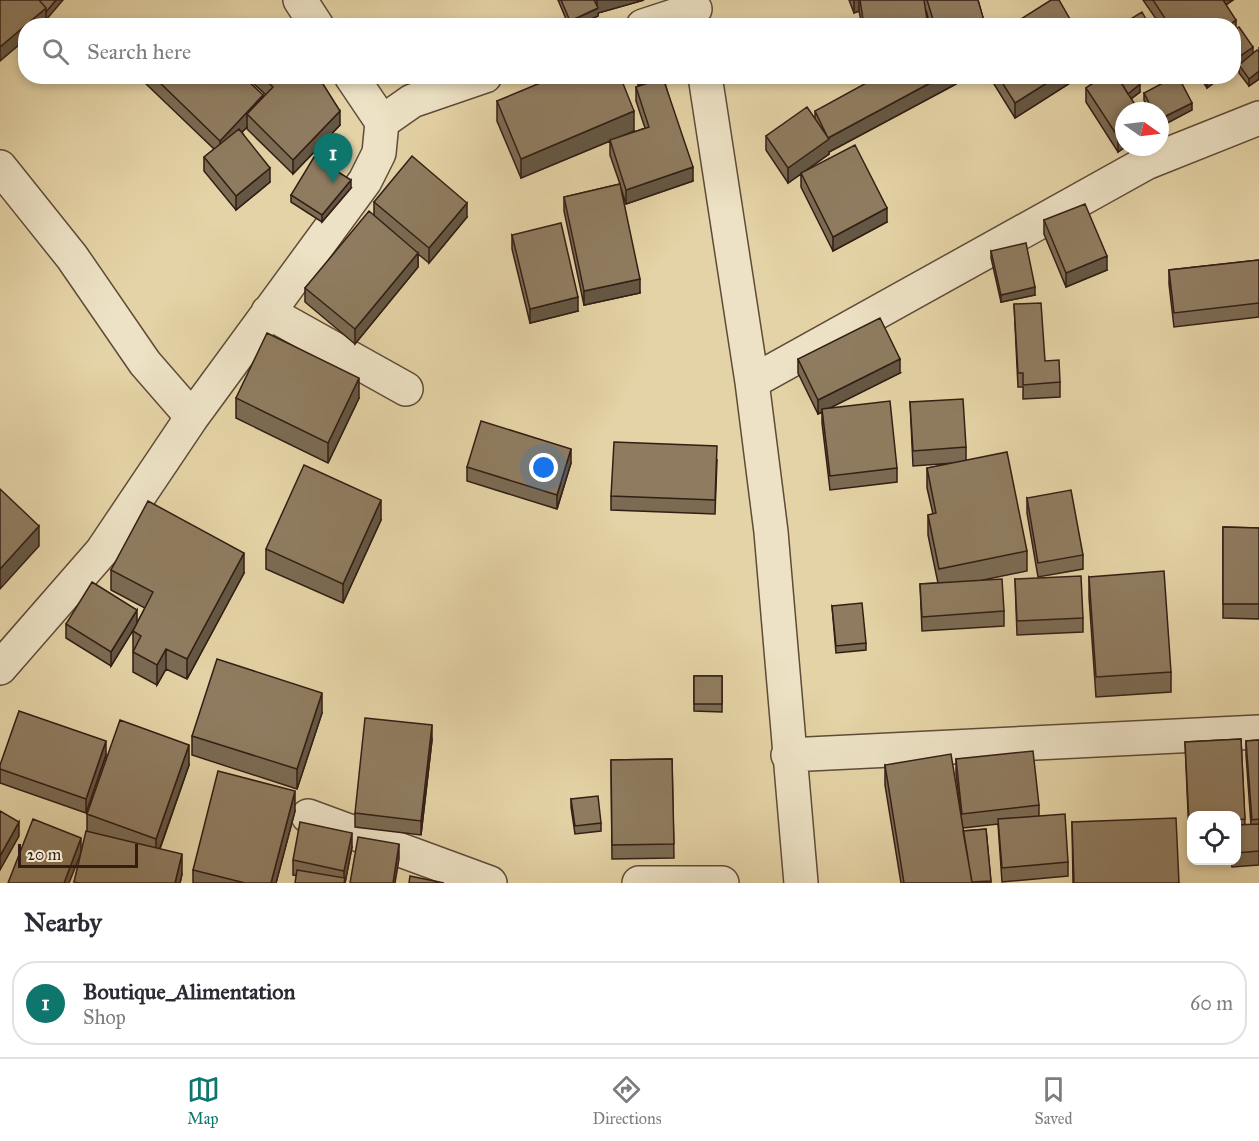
<!DOCTYPE html>
<html lang="en">
<head>
<meta charset="utf-8">
<style>
  body { margin:0; font-family:"IM FELL Great Primer",serif; background:#f7f7f7; color:#2b2b33 }
  .controls { position:absolute; right:18px; bottom:18px; display:grid; overflow:hidden; border-radius:12px; box-shadow:0 3px 9px #0003 }
  .controls button { width:54px; height:54px; display:grid; place-items:center; padding:0; border:0; border-bottom:2px solid #e1e1e2; background:#fff; color:#2b2b33; font:30px sans-serif }
  .compass { position:absolute; left:1115px; top:102px; width:54px; height:54px; border-radius:50%; background:#fff; box-shadow:0 3px 9px #0003; rotate:104deg }
  .scale { position:absolute; left:18px; bottom:15px; width:120px; box-sizing:border-box; padding-left:6px; border:3px solid #331e15; border-top:0; font-size:16px; line-height:21px; white-space:nowrap; color:#331e15; -webkit-text-stroke:4px #ede2c5; paint-order:stroke }
  .you { position:absolute; left:544px; top:468px; width:21px; height:21px; margin:-15px; border:4px solid #fff; border-radius:50%; background:#1a73e8; box-shadow:0 0 0 9px #1a73e833 }
  .badge { display:grid; place-items:center; width:39px; height:39px; border-radius:50%; background:#0f766e; color:#fff; font-size:20px; font-weight:700 }
  .pin { position:absolute; translate:-50% -50px; filter:drop-shadow(0 2px 3px #0008) }
  .pin::after { content:''; position:absolute; top:32px; width:21px; height:18px; background:inherit; clip-path:polygon(0 0,100% 0,50% 100%) }
  .list { margin:0; padding:0; list-style:none }
  h2 { display:flex; justify-content:space-between; align-items:center; height:78px; margin:0; padding:0 24px; font-size:26px }
  h2 small { font-size:20px; font-weight:400; color:#7c7c81 }
  .list li { display:grid; grid-template-columns:39px 1fr auto; gap:18px; align-items:center; box-sizing:border-box; height:84px; margin:0 12px 12px; padding:0 12px; border:2px solid #e1e1e2; border-radius:24px }
  .list b { display:block; font-size:22px; white-space:nowrap }
  .list p { margin:0; font-size:20px; white-space:nowrap; color:#7c7c81 }
  .list em { font-size:20px; font-style:normal; color:#7c7c81 }
  .icon { flex:none; width:33px; height:33px; fill:none; stroke:currentColor; stroke-width:2; stroke-linecap:round; stroke-linejoin:round }
  .map { position:relative; flex:none; width:1259px; height:883px; overflow:hidden }
  .search { position:absolute; background:#fff; box-shadow:0 3px 9px #0003; left:18px; right:18px; top:18px; height:66px; display:flex; align-items:center; gap:15px; box-sizing:border-box; padding:0 21px; border-radius:24px; color:#7c7c81; font-size:22px }
  .sheet { height:174px; background:#fff }
  nav { display:flex; justify-content:space-around; align-items:center; box-sizing:border-box; height:84px; border-top:2px solid #e1e1e2; background:#fff; font-size:16px; color:#7c7c81 }
  nav a { display:grid; justify-items:center; gap:3px }
  nav .on { color:#0f766e }
  .map>svg:first-child { display:block }
  .lines { fill:none; stroke-linecap:round; stroke-linejoin:round }
  .minor-casing { stroke:#5f4b39; stroke-width:36 }
  .minor { stroke:#ede2c5; stroke-width:33 }
  .wall { fill:#7b6b53; stroke:#331e15; stroke-width:1.5 }
  .shaded-wall { fill:#645743; stroke:#331e15; stroke-width:1.5 }
  .building { fill:#8f7c60; stroke:#331e15; stroke-width:1.5 }
</style>
</head>
<body>
<div class="map">
<svg width="1259" height="883" viewBox="0 0 1259 883">
  <rect width="100%" height="100%" fill="#e4d3a6"/>
  <filter id="stains"><feTurbulence type="fractalNoise" baseFrequency=".00333" numOctaves="4"/><feColorMatrix values="0 0 0 0 .2 0 0 0 0 .09 0 0 0 0 .02 0 0 0 .5 -.17"/></filter>
  <radialGradient id="worn" r=".72"><stop offset=".6" stop-color="#630" stop-opacity="0"/><stop offset="1" stop-color="#630" stop-opacity=".3"/></radialGradient>
  <g class="lines">
    <defs>
      <path id="minor" d="M300,0l17,26
        M643,26l52,-17
        M351,76l31,46
        M705,76l47,306 19,150 30,351
        M0,167l72,90 73,106 47,54
        M268,312l138,77
        M752,382l394,-219 113,-45
        M0,668l102,-117 90,-134 173,-236 14,-28 3,-31 30,-21 73,-25
        M788,755l471,-23
        M308,816l182,67
        M639,883h83"/>
    </defs>
    <use href="#minor" class="minor-casing"/>
    <use href="#minor" class="minor"/>
  </g>
  <path class="wall" d="M558,0h86l-46,13v3l-23,10h-6z
    M849,0h129l7,26h-55l-4,-16 2,16h-66l-3,-15 -5,2z
    M1143,0h90l-7,5 10,24 17,24 6,-1v-5v32l-10,7 -10,-13v-8l-6,4v-43h-72z
    M144,76h99l20,21 3,-2 -12,-11v-8h64l22,49 -47,49 -46,-45v-2l-5,5 28,50 -34,28 -32,-39v-14l10,-8 -70,-67z
    M636,76h30v4h-2l29,101 -67,23 -5,-16 19,105 -56,12 -20,-94v-14l56,-13 -10,-29v-14l-89,37 -24,-57v-20l137,30 -13,6 24,-9 -9,-27v-14l14,-4 -12,2z
    M956,76v8l-127,68v2l-24,17 82,51 -54,29 -32,-64v-13l-13,9 -22,-33v-14l49,-17v-8z
    M989,76h92l-66,42z
    M1104,76h37l-5,3 4,13 -9,7 -7,48h1l-7,5 -32,-50v-14z
    M1199,76h24l-16,12z
    M1144,93l48,17 -43,1 -5,-11z
    M351,188l-29,34 -31,-20v-7z
    M374,202l93,15 -38,46 -11,-9v13l-63,77 -50,-42v-14l69,-72z
    M1044,220l63,50 -41,17 -22,-53z
    M512,235l66,76 -48,12 -18,-74z
    M991,251l44,44 -34,7 -10,-44z
    M1259,260v57l-85,10 -5,-43v-14z
    M1014,304l31,57 15,21v15l-37,2v-12h-5z
    M798,359l102,14 -71,35 68,60v14l-67,8 -8,-67v-11l-4,2 -20,-41z
    M236,398h123l-31,65 -92,-45z
    M910,402l56,45v13l61,91v20l-44,9 21,31v15l-82,5 -2,-47 18,-1 -10,-48v-20l5,-1 -6,-26v-20l27,-5 -41,3z
    M717,460l-2,54 -104,-4v-14z
    M571,463l-14,46 -90,-28v-14z
    M1027,498l56,57v14l-45,8 -11,-64z
    M381,520l-38,83 -77,-34v-20z
    M1223,527l36,1v91l-36,-1z
    M111,570l133,3 -57,106 -21,-10 -9,16 -24,-13v-41l1,-3 -23,38 -45,-28v-14l71,-1 8,-15 -34,-18z
    M1089,577l82,95v20l-75,5 -7,-100z
    M1015,579l68,39v14l-66,3z
    M832,606l34,37v7l-30,3z
    M694,676h28v36l-28,-1z
    M322,713l-25,76 -105,-34v-19z
    M1241,739l4,86h6l-5,-70v-14l13,-1v125l-27,2 -1,-6h5v-45h-45v20h-2l-4,-94z
    M432,740l-11,95 -66,-8v-14z
    M106,755l-20,58 -86,-30v-18z
    M672,759l2,99 -62,1 -1,-99z
    M956,759l83,46v11l29,46v14l-66,6 -4,-58 -35,4v3l23,-2 5,54h-90l-16,-98v-20l76,49 -5,-40z
    M189,765l-29,84 22,25 -2,9h-106l13,-52v-17z
    M571,799l30,24v8l-26,3 -4,-27z
    M295,811l-19,72h-83v-13z
    M1072,822l107,61h-106z
    M352,847l-7,36 -52,-8v-15z"/>
  <path class="shaded-wall" d="M56,0h7l-17,20v-8z
    M597,0h47l-46,13v3l-23,10h-5v-5l27,-12z
    M854,0h5v11l-5,2z
    M1224,0h9l-9,6z
    M46,8v14l-4,4h-16v13l-26,22v-14z
    M1236,20v14l-3,2v-10h-5z
    M1253,47v8l-20,14v-8z
    M1259,71v8l-10,7v-7z
    M943,76h13v8l-127,68v2l-41,29v-15l40,-30z
    M1058,76h23l-66,42v-15z
    M1212,76h11l-16,12v-7z
    M1140,84v8l-12,9v-7z
    M263,95v14l-16,5v13l-27,28v-14z
    M1192,103v7l-32,17v-8z
    M340,111v14l-47,49v-14z
    M634,111v20l-113,47v-19z
    M1124,133v14h1l-7,5v-15z
    M693,167v14l-67,23v-14z
    M270,168v14l-34,28v-14z
    M351,180v8l-29,34v-7z
    M467,203v14l-38,46v-15z
    M887,208v14l-54,29v-14z
    M418,253v14l-63,77v-15z
    M1107,256v14l-41,17v-14z
    M640,279v14l-56,12v-14z
    M1035,287v8l-34,7v-7z
    M578,297v14l-48,12v-14z
    M900,359v14l-82,41v-14z
    M359,378v20l-31,65v-20z
    M571,449v14l-14,46v-14z
    M381,500v20l-38,83v-19z
    M39,526v20l-39,43v-20z
    M244,553v20l-57,106v-20z
    M137,610v14l-26,42v-14z
    M166,649v20l-9,16v-20z
    M322,693v20l-25,76v-20z
    M432,725v15l-11,95v-14z
    M106,741v14l-20,58v-14z
    M189,745v20l-33,94v-20z
    M295,791v20l-19,72h-5z
    M19,822v14l-19,34v-14z
    M352,833v14l-7,36h-1v-12z
    M81,838v15l-12,30h-5z
    M399,844v15l-4,24h-2z
    M182,854v20l-2,9h-5z"/>
  <path class="building" d="M0,0h39l7,8 -46,39z
    M39,0h17l-10,12v-4z
    M561,0h33l4,8 -28,13z
    M860,0h64l4,26h-64z
    M927,0h51l7,24 -5,2h-45z
    M1051,0h8l15,26h-64z
    M1153,0h70l13,20 -8,6h-58z
    M1142,12l8,14h-31z
    M1239,27l14,20 -20,14v-30z
    M1257,50l2,2v19l-10,8 -10,-14z
    M153,76h90l20,19 -43,46z
    M261,76h57l22,35 -47,49 -46,-46 26,-27z
    M557,76h63l14,35 -113,48 -24,-58z
    M879,76h64l-115,62 -13,-27z
    M998,76h60l-43,27z
    M1104,76h13l22,35h-15v22l-6,4 -32,-49z
    M1117,76h17l6,8 -12,10z
    M1176,76h2l14,27 -32,16v-8h-7l-9,-18z
    M1204,76h8l-5,5z
    M663,78l30,89 -67,23 -16,-50 39,-13 -13,-40z
    M807,107l22,32 -41,29 -22,-32z
    M239,129l31,39 -34,28 -32,-39z
    M855,145l32,63 -54,29 -32,-64z
    M412,156l55,47 -38,45 -55,-46z
    M314,157l37,23 -29,35 -31,-20z
    M620,184l20,95 -56,12 -20,-94z
    M1085,204l22,52 -41,17 -22,-53z
    M369,211l49,42 -63,76 -50,-41z
    M561,223l17,74 -48,12 -18,-74z
    M1026,243l9,44 -34,8 -10,-44z
    M1259,260v43l-85,10 -5,-43z
    M1041,303l4,58 14,-1 1,22 -37,3v-12h-5l-4,-69z
    M880,318l20,41 -82,41 -20,-41z
    M267,333l92,45 -31,65 -92,-45z
    M963,399l3,48 -53,4 -3,-49z
    M890,401l7,67 -67,8 -8,-67z
    M481,421l90,28 -14,46 -90,-28z
    M614,442l103,4 -2,54 -104,-4z
    M1007,452l20,99 -88,18 -11,-54 8,-2 -9,-45z
    M304,465l77,35 -38,84 -77,-35z
    M0,489l39,37 -39,43z
    M1071,490l12,65 -45,8 -11,-65z
    M148,501l96,52 -57,106 -21,-10 -9,16 -24,-13 8,-16 -8,-5 20,-39 -42,-22z
    M1223,527l36,1v76h-36z
    M1164,571l7,101 -75,5 -7,-100z
    M1081,576l2,42 -66,3 -2,-42z
    M1002,579l2,32 -82,6 -2,-33z
    M92,582l45,28 -26,42 -45,-28z
    M862,603l4,40 -30,3 -4,-40z
    M217,659l105,34 -25,76 -105,-33z
    M694,676h28v28h-28z
    M19,711l87,30 -20,58 -86,-30v-4z
    M365,718l67,7 -11,96 -66,-8z
    M120,720l69,25 -33,94 -69,-25z
    M1241,739l4,80 -9,1v-4h-45v6h-2l-4,-80z
    M1259,740v79l-7,1 -6,-79z
    M1033,751l6,54 -77,9 -6,-55z
    M951,754l21,129h-68l-19,-118z
    M672,759l2,85 -62,1 -1,-85z
    M218,771l77,20 -24,92h-26l-52,-13z
    M598,796l3,27 -26,3 -4,-27z
    M0,811l19,11 -19,34z
    M1065,814l3,48 -66,6 -4,-49z
    M1176,818l3,65h-105l-2,-61z
    M33,819l48,19 -17,45h-56z
    M300,822l52,11 -8,38 -51,-11z
    M1259,824v27l-23,2v-28z
    M986,829l5,52 -19,1 -9,-51z
    M86,831l96,23 -7,29h-96l-5,-1z
    M358,837l41,7 -6,39h-43z
    M297,870l48,8 -1,5h-49z
    M410,876l34,7h-35z"/>
  <rect width="100%" height="100%" filter="url(#stains)"/>
  <rect width="100%" height="100%" fill="url(#worn)"/>
</svg>
<div class="controls">
<button><svg class="icon" aria-label="locate" viewBox="0 0 24 24"><circle cx="12" cy="12" r="6"/><path d="M12 2v4M12 18v4M2 12h4M18 12h4"/></svg></button>
</div>
<svg class="compass" viewBox="-18 -18 36 36"><path d="M0-13l5 13h-10z" fill="#e53935"/><path d="M0 13l5-13h-10z" fill="#7c7c81"/></svg>
<div class="scale">20 m</div>
<div class="you"></div>
<div class="pin badge" style="left:333px;top:183px">1</div>
<div class="search"><svg class="icon" aria-label="search" viewBox="0 0 24 24"><circle cx="10" cy="10" r="6"/><path d="M15 15l6 6"/></svg>Search here</div>
</div>
<section class="sheet">
<h2>Nearby<small></small></h2>
<ul class="list">
<li><span class="badge">1</span><div><b>Boutique_Alimentation</b><p>Shop</p></div><em>60 m</em></li>
</ul>
</section>
<nav>
<a class="on"><svg class="icon" aria-label="map" viewBox="0 0 24 24"><path d="M3 6l6-2 6 2 6-2v14l-6 2-6-2-6 2zM9 4v14M15 6v14"/></svg>Map</a>
<a><svg class="icon" aria-label="directions" viewBox="0 0 24 24"><path d="M12 3l9 9-9 9-9-9zM9 14v-3h6M13 9l2 2-2 2"/></svg>Directions</a>
<a><svg class="icon" aria-label="saved" viewBox="0 0 24 24"><path d="M7 4h10v16l-5-4-5 4z"/></svg>Saved</a>
</nav>
</body>
</html>
